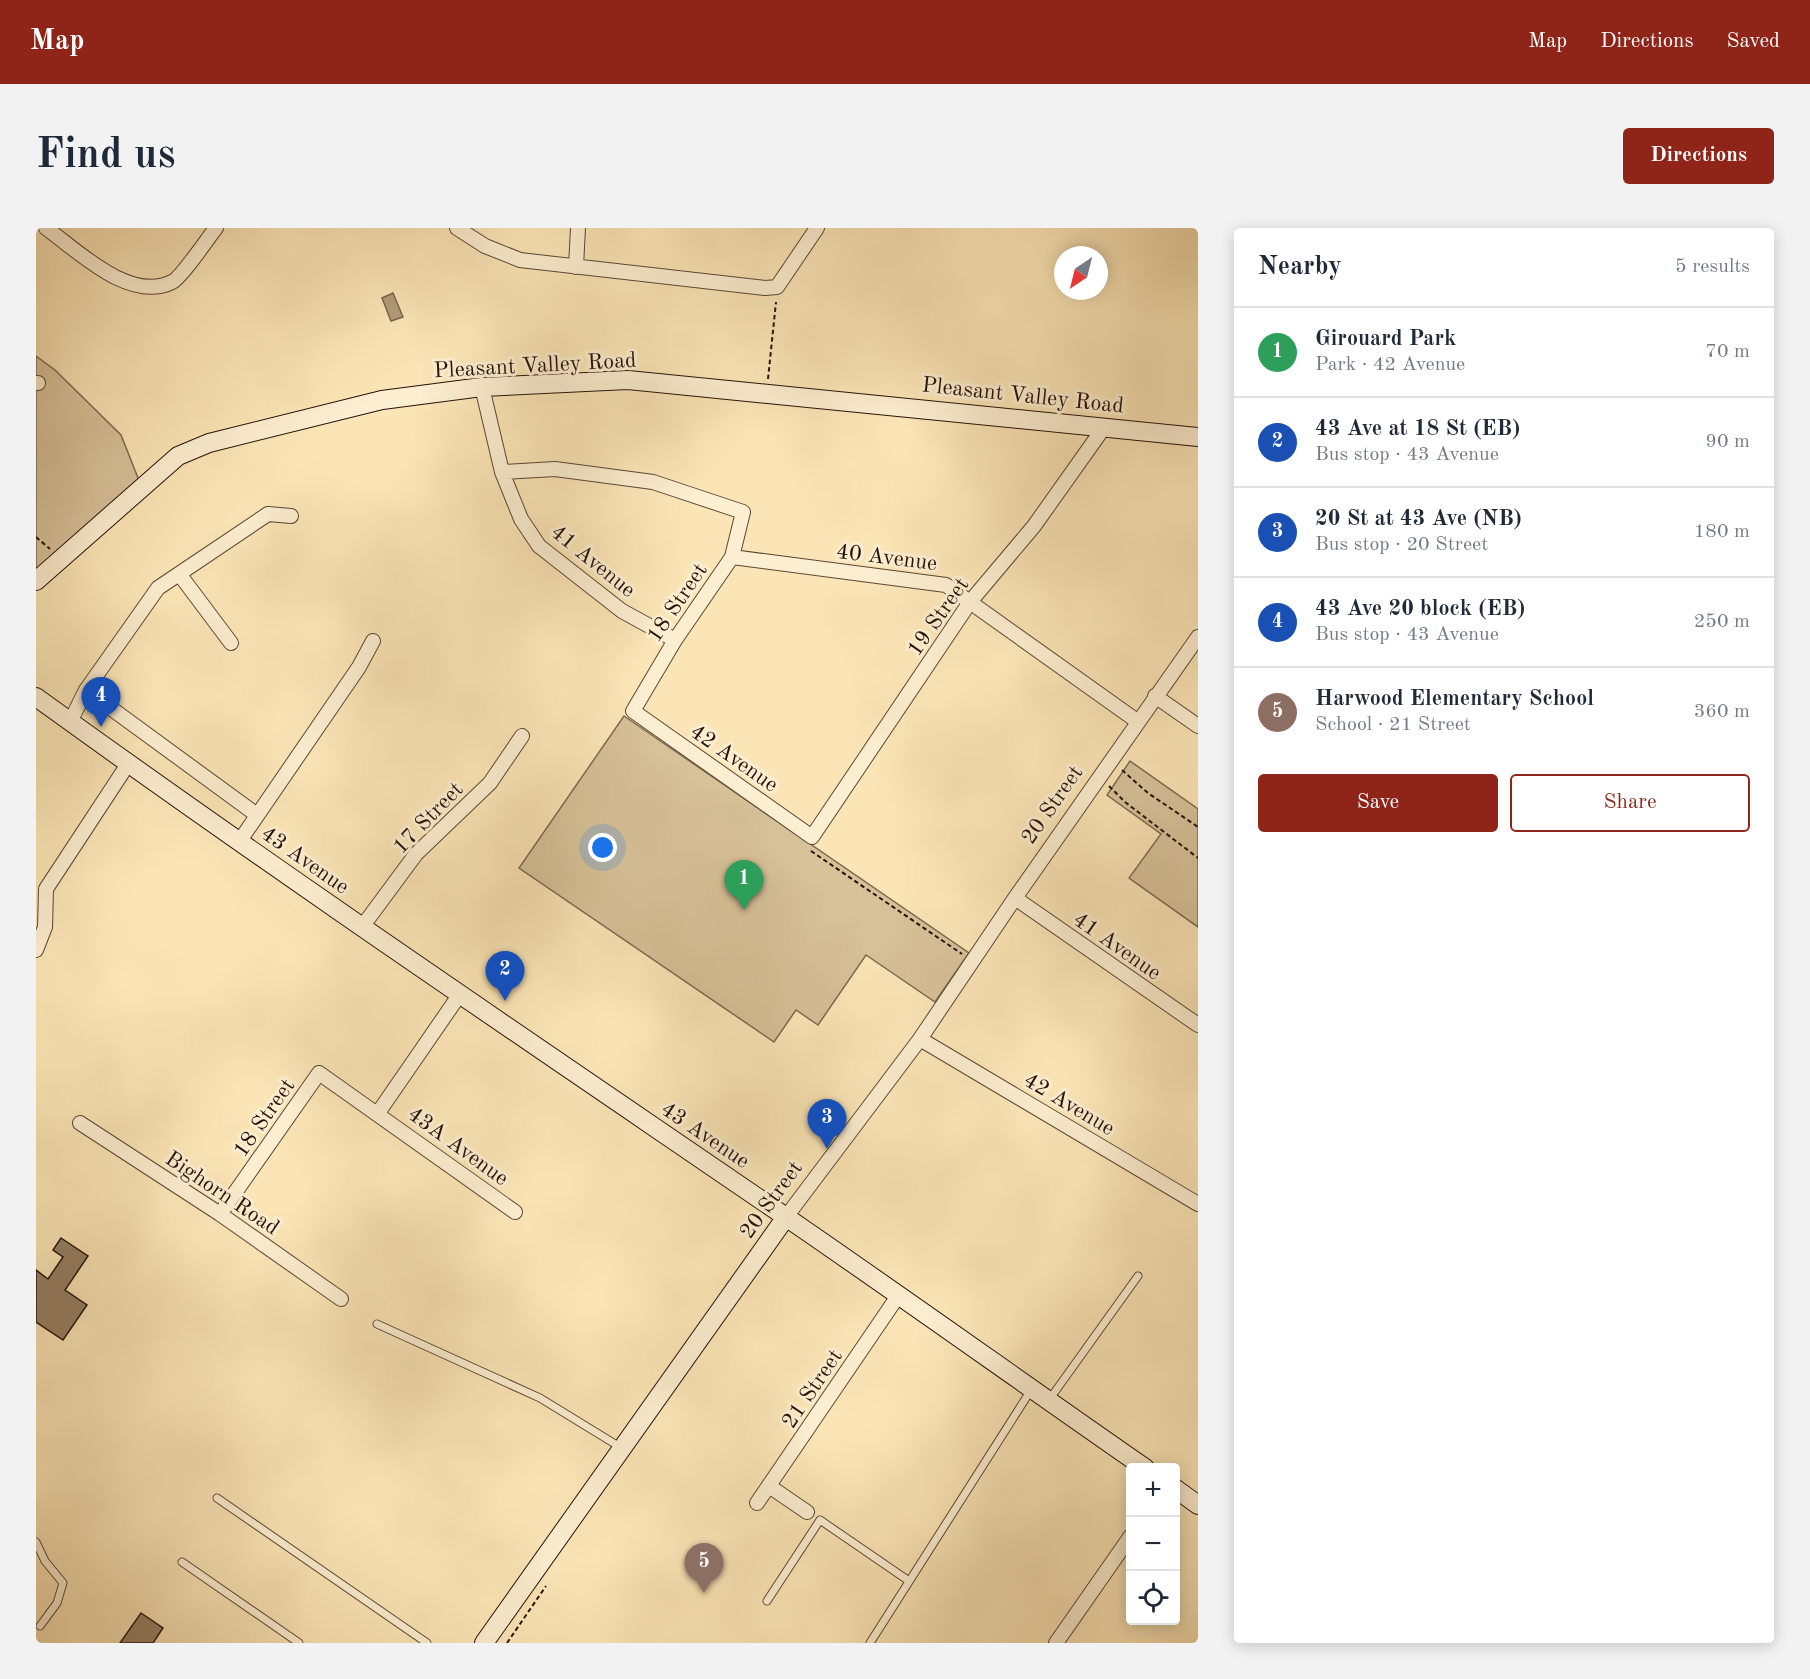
<!DOCTYPE html>
<html lang="en">
<head>
<meta charset="utf-8">
<style>
  body { margin:0; font-family:"Old Standard TT",serif; background:#f2f2f3; color:#1f2937 }
  .controls { position:absolute; right:18px; bottom:18px; display:grid; overflow:hidden; border-radius:6px; box-shadow:0 3px 15px #0003 }
  .controls button { width:54px; height:54px; display:grid; place-items:center; padding:0; border:0; border-bottom:2px solid #e0e1e3; background:#fff; color:#1f2937; font:30px sans-serif }
  .compass { position:absolute; left:1018px; top:18px; width:54px; height:54px; border-radius:50%; background:#fff; box-shadow:0 3px 15px #0003; rotate:215deg }
  .you { position:absolute; left:567px; top:620px; width:21px; height:21px; margin:-15px; border:4px solid #fff; border-radius:50%; background:#1a73e8; box-shadow:0 0 0 9px #1a73e833 }
  .badge { display:grid; place-items:center; width:39px; height:39px; border-radius:50%; background:#8f2418; color:#fff; font-size:20px; font-weight:700 }
  .pin { position:absolute; translate:-50% -50px; filter:drop-shadow(0 2px 3px #0008) }
  .pin::after { content:''; position:absolute; top:32px; width:21px; height:18px; background:inherit; clip-path:polygon(0 0,100% 0,50% 100%) }
  .list { margin:0; padding:0; list-style:none }
  h2 { display:flex; justify-content:space-between; align-items:center; height:78px; margin:0; padding:0 24px; font-size:26px }
  h2 small { font-size:20px; font-weight:400; color:#747a83 }
  .list li { display:grid; grid-template-columns:39px 1fr auto; gap:18px; align-items:center; box-sizing:border-box; height:90px; padding:0 24px; border-top:2px solid #e0e1e3 }
  .list b { display:block; font-size:22px; white-space:nowrap }
  .list p { margin:0; font-size:20px; white-space:nowrap; color:#747a83 }
  .list em { font-size:20px; font-style:normal; color:#747a83 }
  .actions { display:flex; gap:12px; padding:18px 24px }
  .actions a { flex:1; padding:14px 0; border:2px solid #8f2418; border-radius:6px; text-align:center; font-size:21px; color:#8f2418 }
  .actions .main { background:#8f2418; color:#fff }
  .icon { flex:none; width:33px; height:33px; fill:none; stroke:currentColor; stroke-width:2; stroke-linecap:round; stroke-linejoin:round }
  .map { position:relative; flex:none; width:1162px; height:1415px; overflow:hidden; border-radius:6px }
  header { display:flex; align-items:center; gap:36px; box-sizing:border-box; height:84px; padding:0 30px; background:#8f2418; color:#fff }
  header strong { font-size:28px }
  nav { display:flex; gap:33px; margin-inline-start:auto; font-size:21px }
  .intro { display:flex; align-items:center; justify-content:space-between; box-sizing:border-box; height:144px; padding:0 36px }
  h1 { margin:0; font-size:42px }
  .button { padding:15px 27px; border-radius:6px; background:#8f2418; color:#fff; font-size:21px; font-weight:700 }
  main { display:flex; gap:36px; padding:0 36px }
  aside { flex:1; background:#fff; border-radius:6px; box-shadow:0 3px 15px #0003 }
  .map>svg:first-child { display:block }
  .green { fill:#d7c199; stroke:#7e6951; stroke-width:1.5 }
  .water { fill:#b39d7b; stroke:#7b654d; stroke-width:1.5 }
  .building { fill:#957f63; stroke:#261109; stroke-width:1.5 }
  .lines { fill:none; stroke-linecap:round; stroke-linejoin:round }
  .lane-casing { stroke:#5b4634; stroke-width:9 }
  .street-casing { stroke:#5b4634; stroke-width:16 }
  .secondary-casing { stroke:#261109; stroke-width:20 }
  .path { stroke:#261109; stroke-width:2; stroke-dasharray:4.5 3; stroke-linecap:butt }
  .lane { stroke:#fceed0; stroke-width:7 }
  .street { stroke:#fceed0; stroke-width:14 }
  .secondary { stroke:#fceed0; stroke-width:18 }
  .labels { text-anchor:middle; stroke-width:6; stroke-linejoin:round; paint-order:stroke }
  .street-label { font-size:22px; fill:#261109; stroke:#fceed0 }
</style>
</head>
<body>
<header>
<strong>Map</strong>
<nav><a>Map</a><a>Directions</a><a>Saved</a></nav>
</header>
<div class="intro"><h1>Find us</h1><a class="button">Directions</a></div>
<main>
<div class="map">
<svg width="1162" height="1415" viewBox="0 0 1162 1415">
  <rect width="100%" height="100%" fill="#fbe5b6"/>
  <filter id="stains"><feTurbulence type="fractalNoise" baseFrequency=".00333" numOctaves="4"/><feColorMatrix values="0 0 0 0 .2 0 0 0 0 .09 0 0 0 0 .02 0 0 0 .5 -.17"/></filter>
  <radialGradient id="worn" r=".72"><stop offset=".6" stop-color="#630" stop-opacity="0"/><stop offset="1" stop-color="#630" stop-opacity=".3"/></radialGradient>
  <path class="green" d="M0,128l19,14 66,65 19,48 -104,98z
    M588,488l345,237 -34,49 -69,-47 -48,70 -22,-15 -22,32 -255,-174z
    M1094,533l68,48v118l-69,-49 32,-44 -54,-39z"/>
  <path class="water" d="M357,65l10,24 -12,4 -9,-23z"/>
  <path class="building" d="M25,1010l27,18 -23,34 22,15 -24,35 -27,-18v-52l12,9 15,-22 -10,-7z
    M105,1385l22,15 -10,15h-33z"/>
  <g class="lines">
    <defs>
      <path id="lane" d="M341,1096l163,74 80,49
        M1013,1172l89,-124
        M181,1270l210,145
        M0,1314l9,19 18,22 -6,20 -17,23
        M146,1334l117,81
        M731,1373l53,-81 89,61
        M834,1415l161,-253"/>
      <path id="street" d="M10,0c32,23 84,75 126,54 9,-4 36,-44 44,-54
        M421,0l28,18 35,14 245,28 12,-1 40,-59
        M540,39l2,-39
        M0,155h2
        M446,159l20,85 19,47 18,27 83,65 53,29
        M466,244l53,-3 98,13 90,30 -11,45 -57,83 -42,71 179,126 158,-235 64,-76 71,-100
        M696,329l214,28 191,136
        M144,347l51,68
        M50,462l171,125
        M1119,468l43,30
        M34,494l16,-32 72,-102 110,-74 23,2
        M203,614l120,-175 14,-26
        M979,670l183,127
        M326,699l54,-73 74,-71 32,-47
        M0,722l9,-23 1,-38 82,-125
        M884,811l278,165
        M342,885l82,-119
        M44,895l140,91 121,85
        M184,986l99,-141 196,139
        M750,989l134,-178 95,-141 183,-261
        M733,1258l38,26
        M721,1275l141,-207
        M1020,1415l74,-106"/>
      <path id="secondary" d="M0,353l142,-125 31,-13 173,-43 100,-13 146,-7 570,57
        M0,469c246,178 497,347 747,518 121,83 241,169 362,253
        M1140,1261l22,16
        M448,1415l302,-426"/>
    </defs>
    <use href="#lane" class="lane-casing"/>
    <use href="#street" class="street-casing"/>
    <use href="#secondary" class="secondary-casing"/>
    <path class="path" d="M732,151l8,-77
      M0,309l14,12
      M1086,542l26,23 50,34
      M1073,558l16,16 73,56
      M775,623l151,103
      M471,1415l39,-57"/>
    <use href="#lane" class="lane"/>
    <use href="#street" class="street"/>
    <use href="#secondary" class="secondary"/>
  </g>
  <g class="labels">
    <g class="street-label">
      <text transform="translate(499 136) rotate(-3)" y="8">Pleasant Valley Road</text>
      <text transform="translate(987 166) rotate(6)" y="8">Pleasant Valley Road</text>
      <text transform="translate(851 328) rotate(7)" y="8">40 Avenue</text>
      <text transform="translate(558 332) rotate(39)" y="8">41 Avenue</text>
      <text transform="translate(640 374) rotate(-56)" y="8">18 Street</text>
      <text transform="translate(901 388) rotate(-55)" y="8">19 Street</text>
      <text transform="translate(699 529) rotate(35)" y="8">42 Avenue</text>
      <text transform="translate(1015 576) rotate(-55)" y="8">20 Street</text>
      <text transform="translate(391 589) rotate(-46)" y="8">17 Street</text>
      <text transform="translate(270 631) rotate(35)" y="8">43 Avenue</text>
      <text transform="translate(1082 717) rotate(35)" y="8">41 Avenue</text>
      <text transform="translate(1034 875) rotate(31)" y="8">42 Avenue</text>
      <text transform="translate(227 889) rotate(-55)" y="8">18 Street</text>
      <text transform="translate(670 906) rotate(34)" y="8">43 Avenue</text>
      <text transform="translate(423 917) rotate(36)" y="8">43A Avenue</text>
      <text transform="translate(187 964) rotate(34)" y="8">Bighorn Road</text>
      <text transform="translate(734 971) rotate(-54)" y="8">20 Street</text>
      <text transform="translate(775 1160) rotate(-56)" y="8">21 Street</text>
    </g>
  </g>
  <rect width="100%" height="100%" filter="url(#stains)"/>
  <rect width="100%" height="100%" fill="url(#worn)"/>
</svg>
<div class="controls">
<button>+</button>
<button>−</button>
<button><svg class="icon" aria-label="locate" viewBox="0 0 24 24"><circle cx="12" cy="12" r="6"/><path d="M12 2v4M12 18v4M2 12h4M18 12h4"/></svg></button>
</div>
<svg class="compass" viewBox="-18 -18 36 36"><path d="M0-13l5 13h-10z" fill="#e53935"/><path d="M0 13l5-13h-10z" fill="#747a83"/></svg>
<div class="you"></div>
<div class="pin badge" style="left:708px;top:682px;background:#2e9e5b">1</div>
<div class="pin badge" style="left:469px;top:773px;background:#1a4fb4">2</div>
<div class="pin badge" style="left:791px;top:921px;background:#1a4fb4">3</div>
<div class="pin badge" style="left:65px;top:499px;background:#1a4fb4">4</div>
<div class="pin badge" style="left:668px;top:1365px;background:#8d6e63">5</div>
</div>
<aside>
<h2>Nearby<small>5 results</small></h2>
<ul class="list">
<li><span class="badge" style="background:#2e9e5b">1</span><div><b>Girouard Park</b><p>Park · 42 Avenue</p></div><em>70 m</em></li>
<li><span class="badge" style="background:#1a4fb4">2</span><div><b>43 Ave at 18 St (EB)</b><p>Bus stop · 43 Avenue</p></div><em>90 m</em></li>
<li><span class="badge" style="background:#1a4fb4">3</span><div><b>20 St at 43 Ave (NB)</b><p>Bus stop · 20 Street</p></div><em>180 m</em></li>
<li><span class="badge" style="background:#1a4fb4">4</span><div><b>43 Ave 20 block (EB)</b><p>Bus stop · 43 Avenue</p></div><em>250 m</em></li>
<li><span class="badge" style="background:#8d6e63">5</span><div><b>Harwood Elementary School</b><p>School · 21 Street</p></div><em>360 m</em></li>
</ul>
<div class="actions"><a class="main">Save</a><a>Share</a></div>
</aside>
</main>
</body>
</html>
